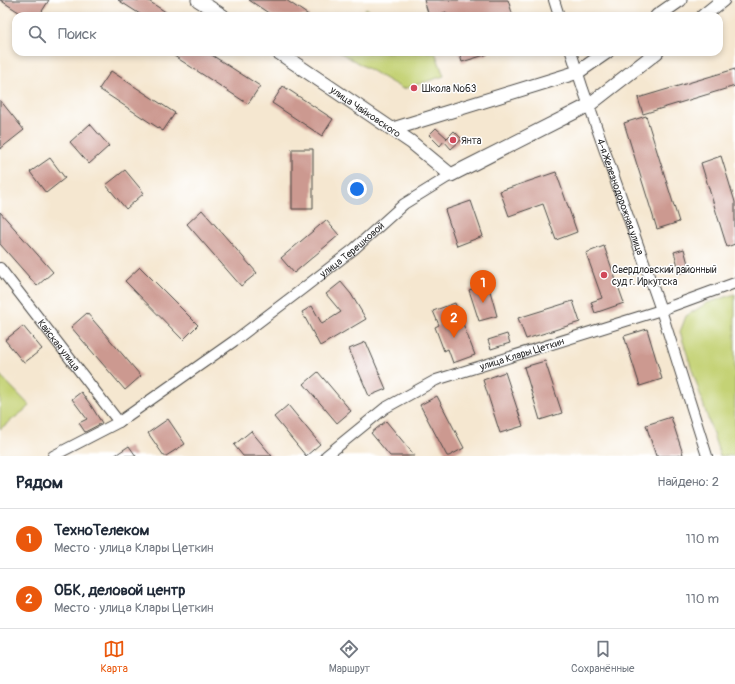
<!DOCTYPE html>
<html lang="ru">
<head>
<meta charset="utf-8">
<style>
  body { margin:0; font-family:Pangolin,sans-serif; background:#f6f6f7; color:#1f2937 }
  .you { position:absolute; left:357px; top:189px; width:14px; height:14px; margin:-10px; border:3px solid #fff; border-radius:50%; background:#1a73e8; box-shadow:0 0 0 6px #1a73e833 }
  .badge { display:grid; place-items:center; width:26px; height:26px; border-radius:50%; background:#ea580c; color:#fff; font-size:13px; font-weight:700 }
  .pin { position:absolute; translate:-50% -33px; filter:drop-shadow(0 1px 2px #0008) }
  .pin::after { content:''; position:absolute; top:21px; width:14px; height:12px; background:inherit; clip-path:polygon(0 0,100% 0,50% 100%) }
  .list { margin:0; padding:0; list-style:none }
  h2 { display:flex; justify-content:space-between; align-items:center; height:52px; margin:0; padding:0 16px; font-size:17px }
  h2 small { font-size:13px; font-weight:400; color:#747a83 }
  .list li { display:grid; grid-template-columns:26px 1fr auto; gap:12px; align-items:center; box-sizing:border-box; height:60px; padding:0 16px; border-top:1px solid #e0e1e3 }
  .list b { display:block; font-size:15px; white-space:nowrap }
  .list p { margin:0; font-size:13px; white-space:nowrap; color:#747a83 }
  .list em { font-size:13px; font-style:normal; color:#747a83 }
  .icon { flex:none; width:22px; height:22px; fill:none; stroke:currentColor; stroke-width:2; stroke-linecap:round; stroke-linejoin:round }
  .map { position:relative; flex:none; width:735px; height:456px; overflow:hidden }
  .search { position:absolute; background:#fff; box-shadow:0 2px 6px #0003; left:12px; right:12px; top:12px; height:44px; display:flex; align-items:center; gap:10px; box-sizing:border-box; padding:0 14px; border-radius:12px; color:#747a83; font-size:15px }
  .sheet { height:172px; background:#fff }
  nav { display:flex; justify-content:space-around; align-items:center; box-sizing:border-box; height:56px; border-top:1px solid #e0e1e3; background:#fff; font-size:11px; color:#747a83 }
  nav a { display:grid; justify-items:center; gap:2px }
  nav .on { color:#ea580c }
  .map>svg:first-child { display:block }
  .green { fill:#c4d274; stroke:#787e50 }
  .building { fill:#cc9990 }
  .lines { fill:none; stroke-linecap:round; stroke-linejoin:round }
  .minor-casing { stroke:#494744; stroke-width:12 }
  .tertiary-casing { stroke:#494744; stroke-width:15 }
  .minor { stroke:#fff; stroke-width:10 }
  .tertiary { stroke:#fff; stroke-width:13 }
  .poi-dot { fill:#d1495b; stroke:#fff; stroke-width:1.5 }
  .labels { text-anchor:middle; stroke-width:3; stroke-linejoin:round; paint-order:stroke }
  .poi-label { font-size:10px; fill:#2b2b2b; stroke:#fff; text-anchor:start }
  .street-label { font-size:10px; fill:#2b2b2b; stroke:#fff }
</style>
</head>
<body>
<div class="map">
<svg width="735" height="456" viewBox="0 0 735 456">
  <rect width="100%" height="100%" fill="#fff"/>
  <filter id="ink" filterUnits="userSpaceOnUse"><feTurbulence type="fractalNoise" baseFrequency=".025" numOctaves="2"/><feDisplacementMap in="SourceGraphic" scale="8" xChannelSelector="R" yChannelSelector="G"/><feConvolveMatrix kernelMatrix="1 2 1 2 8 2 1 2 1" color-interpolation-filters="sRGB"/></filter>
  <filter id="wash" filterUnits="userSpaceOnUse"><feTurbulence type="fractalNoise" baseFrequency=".012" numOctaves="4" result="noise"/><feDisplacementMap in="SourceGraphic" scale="16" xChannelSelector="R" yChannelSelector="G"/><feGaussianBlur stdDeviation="0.9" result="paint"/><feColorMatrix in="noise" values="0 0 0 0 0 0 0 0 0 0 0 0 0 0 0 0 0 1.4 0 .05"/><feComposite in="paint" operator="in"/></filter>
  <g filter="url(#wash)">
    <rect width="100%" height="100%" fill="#f5e7d0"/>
    <path class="green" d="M366,8l11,8h-19z
      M339,52h96l9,24 -41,13z
      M735,294v162h-15l-40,-124 6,-16 21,-13z
      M0,375l30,31 -30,23z"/>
    <g id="blocks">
      <path class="building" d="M0,0h49l-10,16h-14z
        M118,0h29l25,16h-29z
        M249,0h37l24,16h-37z
        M424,0h84l5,16h-65l-2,-4 -12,4h-5z
        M168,52h39l53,34 -12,18z
        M459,52h28l1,2 -26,8z
        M735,69v17l-92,28 -5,-16z
        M111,71l64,42 -12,18 -64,-42z
        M283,86l50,33 -11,17 -50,-33z
        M0,100l24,30 -24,19z
        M646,116l33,106 -22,7 -33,-106z
        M90,124l19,22 -20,18 -19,-22z
        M436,128l11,10 -1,1 8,-8 8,8 -11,10 -7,-8 -4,5 -11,-11z
        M292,149h21v60h-21z
        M721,156l14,46v42l-8,3 -26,-84z
        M50,158l15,20 -19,15 -16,-21z
        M125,170l19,23 -18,16 -20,-24z
        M556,172l21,60 -21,8 -13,-36 -34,12 -9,-25z
        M471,201l12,35 -26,10 -12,-36z
        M202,210l55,63 -16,13 -54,-62z
        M0,212l53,60 -16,14 -37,-42z
        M326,220l13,15 -45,38 -13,-15z
        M604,246l20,57 -29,10 -4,-11 11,-4 -16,-45z
        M684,249l6,22 -10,2 -6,-21z
        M140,267l58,58 -15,15 -58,-59z
        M341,282l10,12 15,25 -27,16 -19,11 -18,-34 10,-6 10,18 19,-12 -15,-18z
        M488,284l9,32 -18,5 -10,-31z
        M573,301l7,21 -54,17 -8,-21z
        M455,303l20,52 -22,8 -5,-14 -4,2 -9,-24 4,-2 -6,-14z
        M87,313l54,63 -16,14 -54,-63z
        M23,326l19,23 -18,14 -19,-23z
        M647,329l15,50 -22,7 -16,-50z
        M507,334l3,9 -19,6 -3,-9z
        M366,342l20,47 -17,7 -20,-47z
        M545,361l17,52 -22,7 -16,-53z
        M318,372l33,39 -14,12 -33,-39z
        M505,372l18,54 -23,7 -17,-53z
        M81,392l9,12 12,19 -17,9 -6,-9 8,-4 -15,-20z
        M437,396l27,52 -15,8h-2l-27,-51z
        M288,405l32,39 -14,12 -32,-39z
        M671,417l12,37 -5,2h-22l-10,-31z
        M168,419l17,25 -19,12h-2l-16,-23z
        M386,421l29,35h-25l-19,-23z
        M251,431l21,25h-29l-9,-11z
        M129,446l7,10h-22z"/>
    </g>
  </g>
  <g filter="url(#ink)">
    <use href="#blocks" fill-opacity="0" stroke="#494744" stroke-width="1"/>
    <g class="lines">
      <defs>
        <g id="minor">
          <path d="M554,0l5,16"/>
          <path id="s1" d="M571,52l12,37 78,221 46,146"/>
          <path id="s2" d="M0,268l119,154"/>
          <path id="s3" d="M53,456l66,-34 115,-81 67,-51 53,-41 50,-45 47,-29"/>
          <path id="s4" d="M326,456l59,-48 51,-28 225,-70 74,-27"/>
        </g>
        <g id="tertiary">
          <path d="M198,0l25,16"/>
          <path d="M657,16l23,-16"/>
          <path d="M703,16l20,-16"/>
          <path id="s5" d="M278,52l133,90 40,33 138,-70 68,-53"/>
          <path d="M393,129l185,-57 29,-20"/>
        </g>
      </defs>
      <use href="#minor" class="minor-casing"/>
      <use href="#tertiary" class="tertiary-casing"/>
      <use href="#minor" class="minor"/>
      <use href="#tertiary" class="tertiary"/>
    </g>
  </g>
  <g class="poi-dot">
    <circle cx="414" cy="88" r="4"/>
    <circle cx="453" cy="140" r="4"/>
    <circle cx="604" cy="275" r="4"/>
  </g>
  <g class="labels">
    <g class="poi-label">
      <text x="422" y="92">Школа №63</text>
      <text x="461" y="144">Янта</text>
      <text x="612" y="273">Свердловский районный<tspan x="612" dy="12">суд г. Иркутска</tspan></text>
    </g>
    <g class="street-label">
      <text dy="4" stroke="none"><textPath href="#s5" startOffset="106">улица Чайковского</textPath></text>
      <text dy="4" stroke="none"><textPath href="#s1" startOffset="153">4-я Железнодорожная улица</textPath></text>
      <text dy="4" stroke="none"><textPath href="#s3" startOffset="364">улица Терешковой</textPath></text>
      <text dy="4" stroke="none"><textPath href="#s2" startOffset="97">Кайская улица</textPath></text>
      <text dy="4" stroke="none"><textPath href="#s4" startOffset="224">улица Клары Цеткин</textPath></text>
    </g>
  </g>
</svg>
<div class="you"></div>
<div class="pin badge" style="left:483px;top:303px">1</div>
<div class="pin badge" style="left:454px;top:338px">2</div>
<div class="search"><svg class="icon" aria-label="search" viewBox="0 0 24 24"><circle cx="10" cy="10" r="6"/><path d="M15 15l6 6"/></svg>Поиск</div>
</div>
<section class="sheet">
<h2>Рядом<small>Найдено: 2</small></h2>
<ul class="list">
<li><span class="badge">1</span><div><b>ТехноТелеком</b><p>Место · улица Клары Цеткин</p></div><em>110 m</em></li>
<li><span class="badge">2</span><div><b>ОБК, деловой центр</b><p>Место · улица Клары Цеткин</p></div><em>110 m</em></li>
</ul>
</section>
<nav>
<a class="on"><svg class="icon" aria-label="map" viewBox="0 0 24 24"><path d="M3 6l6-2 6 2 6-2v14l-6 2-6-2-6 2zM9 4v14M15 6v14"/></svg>Карта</a>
<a><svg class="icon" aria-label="directions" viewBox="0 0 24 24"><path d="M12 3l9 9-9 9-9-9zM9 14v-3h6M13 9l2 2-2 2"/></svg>Маршрут</a>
<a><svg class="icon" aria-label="saved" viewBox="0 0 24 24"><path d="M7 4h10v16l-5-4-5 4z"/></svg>Сохранённые</a>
</nav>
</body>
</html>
